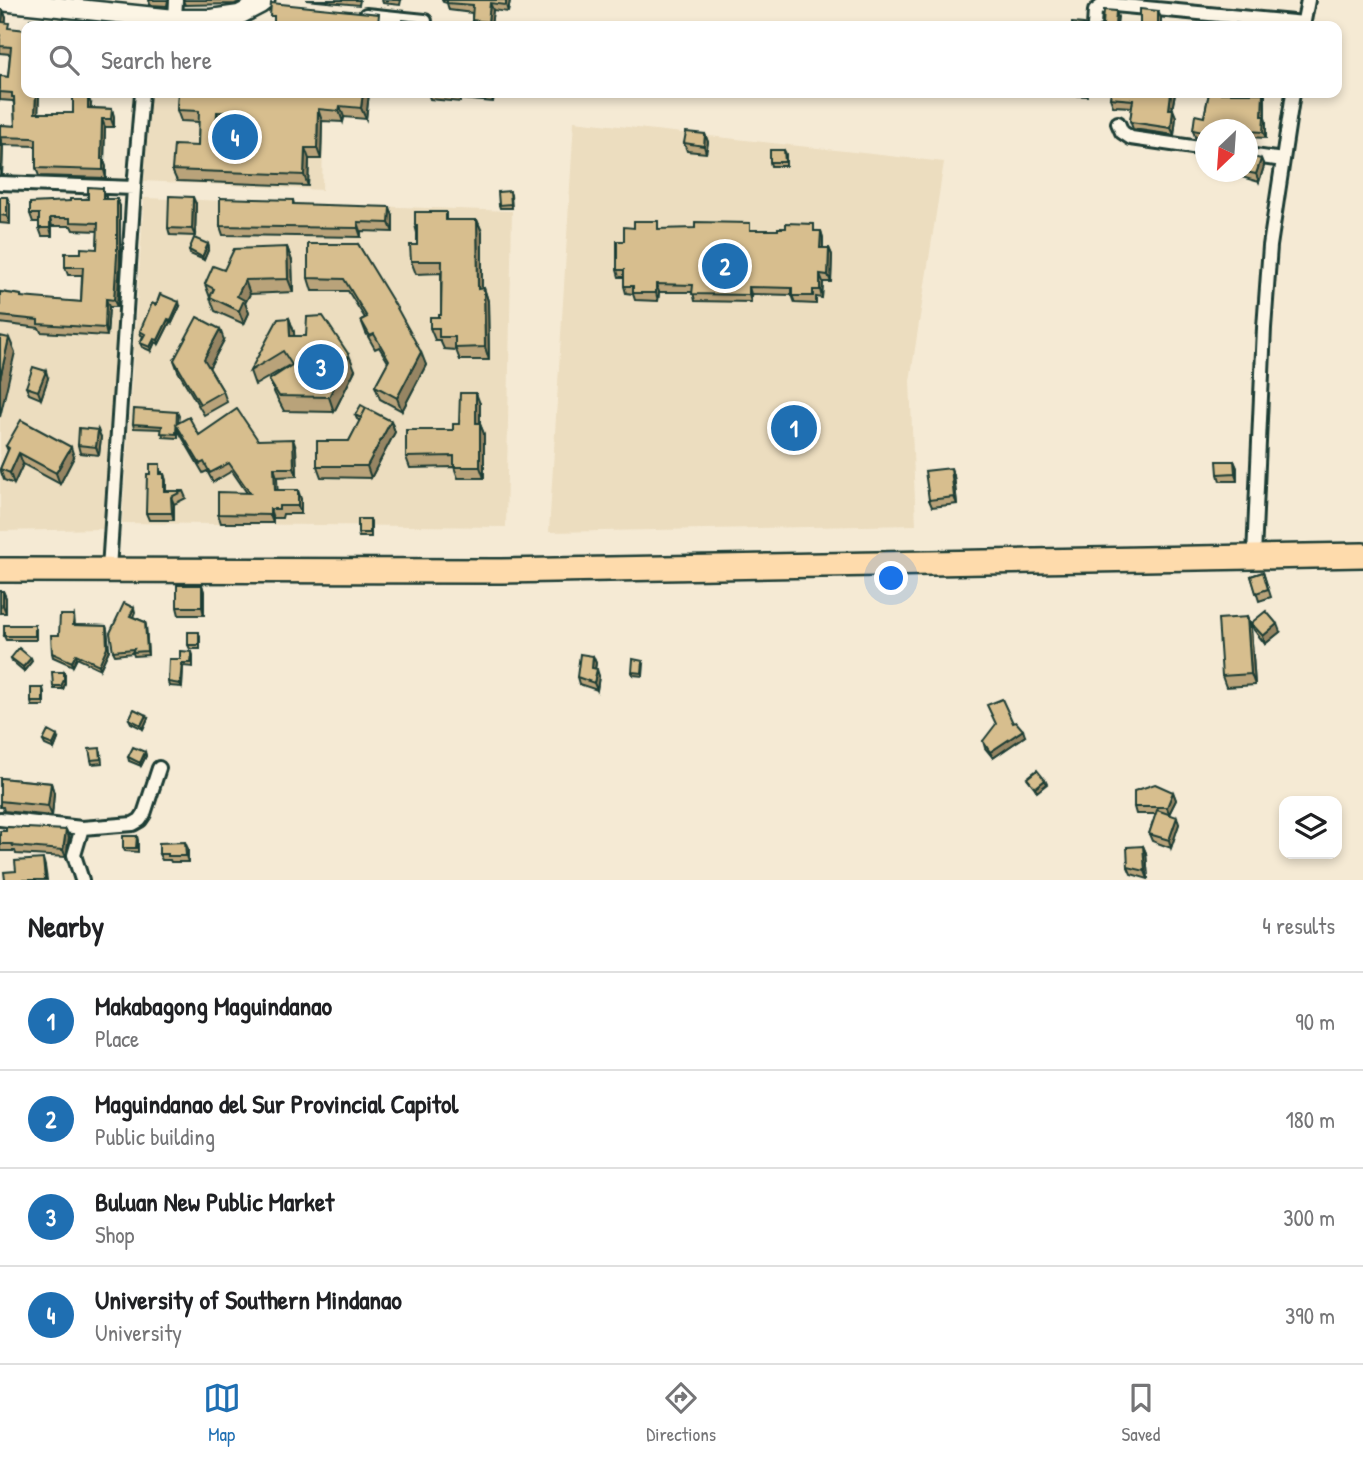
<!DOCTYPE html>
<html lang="en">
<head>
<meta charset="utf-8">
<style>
  body { margin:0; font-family:"Patrick Hand",sans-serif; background:#f2f2f2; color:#202124 }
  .controls { position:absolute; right:21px; bottom:21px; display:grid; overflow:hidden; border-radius:14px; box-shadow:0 4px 10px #0003 }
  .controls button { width:63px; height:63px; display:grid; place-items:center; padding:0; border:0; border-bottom:2px solid #e0e0e0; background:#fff; color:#202124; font:35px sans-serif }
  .compass { position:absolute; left:1195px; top:119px; width:63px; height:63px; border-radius:50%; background:#fff; box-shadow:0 4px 10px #0003; rotate:205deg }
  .you { position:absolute; left:892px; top:579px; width:24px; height:24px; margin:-18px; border:5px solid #fff; border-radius:50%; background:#1a73e8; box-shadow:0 0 0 10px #1a73e833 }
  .badge { display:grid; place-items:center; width:46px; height:46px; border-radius:50%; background:#1f6fb2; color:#fff; font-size:23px; font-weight:700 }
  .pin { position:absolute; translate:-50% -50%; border:4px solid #fff; box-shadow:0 2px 7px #0006 }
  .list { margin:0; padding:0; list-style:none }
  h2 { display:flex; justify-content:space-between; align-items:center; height:91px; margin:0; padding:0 28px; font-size:30px }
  h2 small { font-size:23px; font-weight:400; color:#757577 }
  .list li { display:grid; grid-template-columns:46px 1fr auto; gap:21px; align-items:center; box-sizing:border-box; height:98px; padding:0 28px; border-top:2px solid #e0e0e0 }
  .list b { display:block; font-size:26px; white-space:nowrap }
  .list p { margin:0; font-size:23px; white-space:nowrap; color:#757577 }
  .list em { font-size:23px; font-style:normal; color:#757577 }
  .icon { flex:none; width:38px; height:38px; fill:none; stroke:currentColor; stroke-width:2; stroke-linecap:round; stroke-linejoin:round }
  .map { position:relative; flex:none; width:1363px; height:880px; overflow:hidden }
  .search { position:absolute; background:#fff; box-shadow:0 4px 10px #0003; left:21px; right:21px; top:21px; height:77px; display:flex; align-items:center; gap:18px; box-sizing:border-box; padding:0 24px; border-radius:14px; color:#757577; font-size:26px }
  .sheet { height:483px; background:#fff }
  nav { display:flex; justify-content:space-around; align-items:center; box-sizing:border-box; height:98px; border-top:2px solid #e0e0e0; background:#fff; font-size:19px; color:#757577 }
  nav a { display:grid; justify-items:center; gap:4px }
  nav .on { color:#1f6fb2 }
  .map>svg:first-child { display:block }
  .built { fill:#ecddbf }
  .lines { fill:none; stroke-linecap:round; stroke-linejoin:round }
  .street-casing { stroke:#1f3d34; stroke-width:18 }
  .secondary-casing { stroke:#1f3d34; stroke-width:23 }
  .highway-casing { stroke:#1f3d34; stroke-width:28 }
  .street { stroke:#fcf5e5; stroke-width:12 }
  .secondary { stroke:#fcf5e5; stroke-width:18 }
  .highway { stroke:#fedbac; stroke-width:23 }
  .wall { fill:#b9a37a; stroke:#1f3d34; stroke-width:2; fill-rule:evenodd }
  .shaded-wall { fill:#968563; stroke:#1f3d34; stroke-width:2 }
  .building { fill:#d7be8e; stroke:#1f3d34; stroke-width:2; fill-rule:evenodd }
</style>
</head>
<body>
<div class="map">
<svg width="1363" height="880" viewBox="0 0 1363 880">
  <rect width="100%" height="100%" fill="#f5ead4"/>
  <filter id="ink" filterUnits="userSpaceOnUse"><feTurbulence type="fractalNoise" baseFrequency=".0143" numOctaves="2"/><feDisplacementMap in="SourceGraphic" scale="14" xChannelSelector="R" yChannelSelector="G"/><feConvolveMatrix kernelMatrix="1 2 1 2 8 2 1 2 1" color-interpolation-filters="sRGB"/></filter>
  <g filter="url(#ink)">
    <path class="built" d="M150,93h174l-2,97 -178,-9z
      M574,121l370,41 -34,219 6,144 -367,7z
      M144,198l368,13 -6,316 -384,-4z
      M0,296l118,14 -15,219 -103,2z"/>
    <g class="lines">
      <defs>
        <path id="street" d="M366,15l59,6
          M175,19l1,-19
          M1094,26l1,-15 9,-7 200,19
          M1303,26l5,-26
          M1118,123l4,9 9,6 75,11
          M1248,155l35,5
          M0,183l134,5
          M1254,556l10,-228 6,-82 23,-153
          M109,569l25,-381 8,-95
          M0,819l82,9
          M82,880l-8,-25 8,-27 51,-4 7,-4 4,-6 15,-46"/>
        <path id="secondary" d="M0,1l175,18h36l28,-4 21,-11 5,-4"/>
        <path id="highway" d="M0,570l501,1 862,-16"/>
      </defs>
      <use href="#street" class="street-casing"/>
      <use href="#secondary" class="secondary-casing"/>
      <use href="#highway" class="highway-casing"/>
      <use href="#street" class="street"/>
      <use href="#secondary" class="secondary"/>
      <use href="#highway" class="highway"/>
    </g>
    <path class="wall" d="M149,0h19l-1,6 -17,-1z
      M183,0h60l-8,4 -50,1z
      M306,0h54l-1,5z
      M382,0h19l-1,5 -17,-2z
      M442,0h68l-2,12 -15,-2 -2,16h-17l-2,-6v-7l-23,-3 -2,-7 -4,-1z
      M0,10h3l3,8 -1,5 21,70h13l-1,20h35l18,-9 -1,4 22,1 2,8v10h-9l-1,34 2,6v11l-67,-2 -3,-8v-22h-1l-32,-1 -1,29h-2v-49l15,1 -1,-22 -1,-3 -13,-1v-24l8,1 2,-23 -10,-1z
      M178,93h191l-3,26 -22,-2 -1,5 -21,-1 -1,38h-12l-1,27 -131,-5 -5,-11 26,-24 1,-24 -18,-1 -4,-11zM221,123l19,1 -1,24 -19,-1z
      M428,93h66l-1,9 -33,-3v3l-30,-3z
      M1067,93h20v3l-19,-1z
      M1111,93h64l-3,16 4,8 -2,18 -41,-6 -3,-8 2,-14 -19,-1 -3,-8z
      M1209,93h56v25l1,4v16l-18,-1v-7h-42v10l-2,-2 -9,-1 -2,-7 11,-13z
      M705,134l3,8 -2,11 -19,-2 -3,-8z
      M784,150l2,4v12h-15l-1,-4z
      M1261,159l3,7 -5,16 -21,-6 -1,-4h11z
      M511,195l1,13h-12l-1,-3z
      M106,196v3l14,7v57l-3,44h-8l-2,29 -66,-4 -2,-4 -39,-5v-31l21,3 1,3 59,4 1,-27h-14l-3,-8 16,-14 16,-4 1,-18 -25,-1 -2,-4h-19v10h-10l-3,-8v-6h-6l-3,-8 40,-13z
      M0,197h7l3,8v19l-10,-1z
      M293,200l1,4 99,12v16l-32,-1v6l-138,-2 -3,-9z
      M196,204l-1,32 -25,-1 -2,-7z
      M448,220h29l5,12v56h2l4,13 1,59h-29l-4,-10 -12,-1 -4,-9h-5l-5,-12 11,-13v-42l-25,1 -5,-13 6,-16v-12l-2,-8z
      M661,229l160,2 2,7v10h6l3,7 -1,27h-8l-1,16 -6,-1v7l-21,-1 -3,-8 -41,-1v8l-56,-1 -2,-9h-34l-1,9 -23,-1 -2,-6 -7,-1 -2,-7v-9h-5l-2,-7 7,-29z
      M208,244l1,4 -5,12 -14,-6 -1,-4z
      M358,244l68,121 -24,46 -22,-12 -5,-13 13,-24 -9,-15 -4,2 -9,-16 -5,-13 4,-2 -17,-27h-36l-4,-13z
      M287,247l5,14 1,31 -43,2 -5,9 4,10 -5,11 -29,-13 -10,-27 19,-14z
      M156,305l24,1 -8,17 -2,-1 -11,22 -4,-2 -4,9 -9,-4 -2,-4 3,-7 -2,-1 -1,-4z
      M289,318l5,14v4l61,34 -21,42 -50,-1 -9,-17 -6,-14 20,-13 -1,-1 -33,19 -5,-14z
      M224,340l-15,28 14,23 4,11 -23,13 -26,-44 -4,-11z
      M48,378l-7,21 -12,-5 -3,-7z
      M480,404v20l4,10v44h-26l-4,-11 -44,1 -4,-11 47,-27z
      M177,412l2,4 -1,7 21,12 59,5 38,8 1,28 -20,1v13l24,9v15h-18l-1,4h-9v5h-52l-3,-9 29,-21 -15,-22 -19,11 -6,-11 -4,2 -25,-43v8l-15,-1 -1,-8 -28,-1 -1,-4z
      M355,415l36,6 4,11 -24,46 -50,-1 -4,-11 32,-25 11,-20 -3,-2z
      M101,437l-2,18 -19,-2 -2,-8z
      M6,446l68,11 -14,27 -37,-20 -9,20 -10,-4 -4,-11 8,-18z
      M1234,461l3,7v13h-17l-2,-7z
      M162,471v3h2l2,7v10h17l3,7 -12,6v16h-25l-3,-7z
      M954,476l3,28 -25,3 -3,-7z
      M371,522v15h-12l-1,-4z
      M1263,572l8,25 -12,4 -8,-25z
      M202,585l2,7v23h-25l-2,-8z
      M0,591h3l3,7v15h-6z
      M134,608l1,4 -2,5 12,5 1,4 2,29 -14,1 -1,-3 -18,2 -2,-4z
      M74,615l1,10 31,1 1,4 2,20 -9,19 -23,-11 -4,8 -20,-9 -1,-4 7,-18z
      M1247,617l4,11 4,57 -29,2 -4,-11z
      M1251,623l29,9 -15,12 -11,-14z
      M36,629v11h-30l-2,-4z
      M200,636v13h-10l-2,-4z
      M192,652l1,3v12l-10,-1 -1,21 -13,-1 -1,-4 12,-23z
      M593,656l3,7 -1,6 4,7 -2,14 -18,-6 -2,-7z
      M11,658h20l1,3 -8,10 -12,-10z
      M644,664l-1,12 -10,-1 -1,-3z
      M65,675v9l-2,5h-9l-1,-3z
      M43,688l1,4v14h-12l-1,-4z
      M148,718l-5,11 -12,-6 -2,-4z
      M1013,723l12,13 -32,22 -8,-10 -2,-7z
      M58,739l-4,10 -9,-4 -2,-4z
      M101,752l1,11 -10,1 -1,-4z
      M145,752l1,4 -5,10 -12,-5 -1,-4z
      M0,778l51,5 3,10 -2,23 -48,-5 -1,-4h-3z
      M1173,792l3,8 -7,14 10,10 -8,24 -19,-7 -3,-7 7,-20h-20l-2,-7z
      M66,830l3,7 -3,20 -50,-3 -1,-3h-15v-20z
      M137,836l1,4v12l-13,-1 -2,-3z
      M1143,846l3,7 2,26 -17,-5 -3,-7z
      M188,849v13h-17l-1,-2h-8l-3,-6z"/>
    <path class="shaded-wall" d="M506,0h4l-2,12 -2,-7z
      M490,3l3,7 -2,16h-1l-2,-4z
      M3,10l3,8 -1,12 -3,-8z
      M1116,11l2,6 -1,9h-2z
      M1158,11l3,7v8h-3z
      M36,93h3l-1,28 -3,-8z
      M363,93h6l-3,26 -5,-11z
      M490,93h4l-1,9z
      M1171,93h4l-4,23 -2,-7z
      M1263,93h2v25l1,4v16l-3,-6 -1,-16z
      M88,96l3,8 -1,12 -2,-8z
      M340,106l4,11 -1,5 -4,-11z
      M112,109l2,8v10l-3,-8z
      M318,109l4,12 -1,38 -4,-11z
      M1173,109l3,8 -2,18 -3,-7z
      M217,112l4,11 -2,35 -4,-11z
      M102,119l3,8 -1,34 2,6v11l-5,-19z
      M705,134l3,8 -2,11 -2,-7z
      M0,137l3,8 -1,29 -2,-6z
      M305,148l4,11 -1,27 -4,-11z
      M1261,159l3,7 -5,16 -3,-8z
      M7,197l3,8v19l-3,-8z
      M193,197l3,7 -1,32 -3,-7z
      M117,199l3,7v57l-3,44 -3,-7z
      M390,207l3,9v16l-4,-9z
      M50,218l2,8v10l-2,-8z
      M477,220l5,12v69l-4,-12z
      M358,222l3,9v6l-3,-9z
      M821,231l2,7v17l-3,-7z
      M208,244l1,4 -5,12 -2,-3z
      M287,247l5,14 1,31 -5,-13z
      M829,248l3,7 -1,27 -3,-7z
      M820,274l3,8 -1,16 -2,-8z
      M245,280l5,14 -5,9 4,10 -5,11 -5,-13 -2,-15z
      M656,284l3,8 -1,9 -2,-8z
      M749,287l2,7v8l-2,-7z
      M484,288l4,13 1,59 -4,-13z
      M106,299l3,8 -2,29 -2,-8z
      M179,302l1,4 -8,17 -1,-3z
      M289,318l5,14 1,19 -5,-15z
      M168,319l2,3 -11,22 -1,-4z
      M220,329l4,11 -16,30 -4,-11z
      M9,338l6,14 -15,65v-38z
      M154,339l1,3 -4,9 -1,-4z
      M421,352l5,13 -24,46 -5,-13z
      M349,355l6,15 -21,42 -5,-15z
      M46,371l2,7 -7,21 -3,-8z
      M476,393l4,11v20l4,10v44l-4,-11 -4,-44z
      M391,421l4,11 -24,46 -4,-12z
      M98,430l3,7 -2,18 -3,-8z
      M293,439l3,9 1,28 -3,-8z
      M71,447l3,10 -14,27 -4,-11z
      M19,453l4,11 -9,20 -4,-11z
      M1234,461l3,7v13l-2,-8z
      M274,468l3,9 1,22 -3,-9z
      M951,468l3,8 3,28 -3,-7z
      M164,474l2,7v17l-2,-7z
      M298,490l3,9v15l-3,-8z
      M171,497l3,7v16l-2,-7z
      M270,509l3,9v5l-3,-8z
      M202,585l2,7v23l-2,-8z
      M3,591l3,7v15l-3,-8z
      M1247,617l4,11 4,57 -4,-11z
      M145,622l1,4 2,29 -1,-4z
      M1277,624l3,8 -15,12 -2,-8z
      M106,626l1,4 2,20 -9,19 -1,-4z
      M76,654l1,4 -4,8 -1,-4z
      M593,656l3,7 -2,12 -2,-7z
      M31,658l1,3 -8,10 -1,-4z
      M182,663l1,3 -1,21 -2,-3z
      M597,669l2,7 -2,14 -3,-7z
      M64,672l1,3v9l-2,5 -2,-3z
      M146,715l2,3 -5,11 -2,-4z
      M1023,730l2,6 -32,22 -3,-6z
      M57,736l1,3 -4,10 -1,-4z
      M145,752l1,4 -5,10 -1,-3z
      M1045,780l2,4 -10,8 -2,-4z
      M51,783l3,10 -2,23 -4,-10z
      M1173,792l3,8 -7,14 -2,-7z
      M1177,817l2,7 -8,24 -2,-8z
      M66,830l3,7 -3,20 -3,-7z
      M185,842l3,7v13l-2,-6z
      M1143,846l3,7 2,26 -3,-8z
      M43,859l2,7 2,14h-2z"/>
    <path class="building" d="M447,0h59v5l-16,-2 -2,19 -16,-2 1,-15 -26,-2z
      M271,3l108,11 -1,10 24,2 1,-6 15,2v3l11,1h-155v-10h-4z
      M1140,9l18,2v15h-18z
      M0,10h3l-1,12 7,1 -1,5 18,2v63h10l-1,20h38v-17h15v12l24,1 -1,10h-9l-1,40h2v11l-67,-2v-29l-4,-1 -32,-1v12v-24l15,1 -1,-29h-2v-4l-12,-1v-16l8,1 3,-30 -11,-1z
      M1104,10l12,1 -1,15h-17l5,-1z
      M30,19l10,1 -1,6h-10z
      M1072,23l12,1 2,2h-14z
      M178,93h185l-2,15 -21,-2 -1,5 -21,-2 -1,39h-12l-1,27 -132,-5 2,-25 24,1 1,-35 -22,-1zM217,112l23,1 -1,35 -24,-1z
      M1111,93h60l-2,16h4l-2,19 -40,-6 -1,-1 3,-21 -23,-2z
      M1209,93h54l-1,23h2l-1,16 -15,-1v-1h-42v5l-3,-1v-2l-10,-2 2,-15 9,2z
      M686,132l19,2 -1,12 -20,-3z
      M770,150h14l1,12h-15z
      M1248,156l13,3 -5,15 -10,-2h2z
      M88,187l15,1v11h14v56l-3,45 -8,-1 -1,29 -67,-4v-4l-38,-4v-24l21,3v2l60,5 2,-35h-18v-14h16v-5l16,1 1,-26 -28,-1v-4h-20v10h-11v-14h-9v-11l40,-2v-2h18z
      M510,191l1,13 -12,1 -1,-13z
      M169,196l24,1 -1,32 -24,-1z
      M0,197h7v19l-7,-1z
      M220,198l73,2v4l97,3 -1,16 -31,-1v6l-138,-2z
      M415,212h31v8h31l1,69 6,-1 1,59 -30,1v-11h-16v-9h-9v-11h9v-2h2l1,-54h-31l-1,-16h7v-20h-2z
      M634,221h24v8l37,-1v-6l55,1v7h28v-2h8v-5l28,1v7h7l-1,17h9l-1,27 -8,-1v16h-7v6h-21v-8l-43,-1v8l-57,-1 1,-9 -37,-1v9h-23v-7h-9v-16h-7v-29h7v-14l10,1z
      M194,238l14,6 -6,13 -13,-7z
      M308,244h50l39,64 24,44 -24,46 -22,-12 14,-26 -15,-26 -4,2 -9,-16 6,-3 -23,-38 -36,-1z
      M287,247l1,32 -43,1 -8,16 7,4 -5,11 -29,-14 4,-8 -9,-5 8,-18 11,4 10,-21z
      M160,294l19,8 -8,18 -3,-1 -10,21 -4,-1 -4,8 -10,-4 5,-9 -5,-3 12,-28 4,2z
      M323,316l26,39 -20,42 -50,-1 -10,-16 23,-15 -9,-14 -33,20 28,-52 11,-1 1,18h16l1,-19z
      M197,317l23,12 -16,30 19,32 -23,13 -26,-44z
      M0,336l9,2 -9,41z
      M33,367l13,4 -8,20 -12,-4z
      M460,393h16v30h4v44h-26v-11l-48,1v-27h47v-6h6z
      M361,405l9,5 -4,-2 -5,10 -6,-3z
      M366,408l25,13 -24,45h-50v-25h32z
      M134,409l43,3 -1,22 -15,-1 1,-7 -29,-2z
      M237,409l21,31 35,-1 1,29h-20l1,22h23v16h-19v3h-9v6l-52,-1v-22l32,1 -21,-30 -19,10 -6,-11 -4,2 -24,-40 13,-7 10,18z
      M21,420l50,27 -15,26 -37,-20 -9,20 -10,-4 9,-21 -3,-2z
      M79,428l19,2 -2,17 -18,-2z
      M1217,461h17l1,12 -17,1z
      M150,464h10v10h4v17h19l-12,6 1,16h-26l1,-39h3z
      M951,468l3,29 -25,3 -4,-29z
      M358,519h12v14h-12z
      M1263,572l5,17 -12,4 -5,-17z
      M177,585h25v22h-25z
      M0,591h3v14l-3,1z
      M124,603l10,5 -4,8 15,6 2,29 -15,1 2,-3 -21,2 -3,-18z
      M1266,611l11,13 -14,12 -12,-13z
      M60,615h14l-1,10 33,1 1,21 -8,18 -23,-11 -4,8 -20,-9 -1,-18h8z
      M1247,617l4,57 -29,2 -4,-57z
      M4,625h31v11h-31z
      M188,632h11v13h-11z
      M19,648l12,10 -8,9 -12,-9z
      M180,651l12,1 -1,11h-9l-2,21 -12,-2 1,-23h11z
      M580,654l13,2 -1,12 5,1 -3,14 -17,-6z
      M633,659l10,2 -1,12 -10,-1z
      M52,672h12v8l-3,6h-8z
      M31,688h12v14h-12z
      M1002,699l11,24 3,-1 7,8 -33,22 -7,-11 13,-17 -9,-19z
      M134,709l12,6 -5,10 -12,-6z
      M48,731l9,5 -4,9 -10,-4z
      M133,747l12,5 -5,11 -12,-6z
      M100,748l1,11 -10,1 -2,-11z
      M1037,770l8,10 -10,8 -8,-10z
      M0,778l51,5 -3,23 -48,-5z
      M1155,784l18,8 -6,15h-33v-16z
      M1157,810l20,7 -8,23 -20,-6z
      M6,827l60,3 -3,20 -50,-4 -1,-2h-12v-13h6z
      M123,836h14l-1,12h-13z
      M185,842l1,14h-18v-2h-9v-11z
      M1143,846l2,25 -17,-4 -1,-20z
      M43,859l2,21h-40l-1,-8 12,-1 -1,-10z"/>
  </g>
</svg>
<div class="controls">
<button><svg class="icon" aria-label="layers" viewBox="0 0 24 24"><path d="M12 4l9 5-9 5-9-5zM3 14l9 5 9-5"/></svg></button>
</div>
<svg class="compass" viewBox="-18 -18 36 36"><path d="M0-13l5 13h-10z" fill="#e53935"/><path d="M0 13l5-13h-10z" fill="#757577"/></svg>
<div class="you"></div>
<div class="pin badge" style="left:794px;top:428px">1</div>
<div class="pin badge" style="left:725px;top:266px">2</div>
<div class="pin badge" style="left:321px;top:367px">3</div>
<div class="pin badge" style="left:235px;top:137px">4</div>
<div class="search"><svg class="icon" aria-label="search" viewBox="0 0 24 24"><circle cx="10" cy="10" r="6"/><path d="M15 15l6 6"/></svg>Search here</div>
</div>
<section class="sheet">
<h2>Nearby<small>4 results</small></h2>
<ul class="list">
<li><span class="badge">1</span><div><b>Makabagong Maguindanao</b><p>Place</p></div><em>90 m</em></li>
<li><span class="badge">2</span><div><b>Maguindanao del Sur Provincial Capitol</b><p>Public building</p></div><em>180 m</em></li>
<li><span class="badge">3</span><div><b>Buluan New Public Market</b><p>Shop</p></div><em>300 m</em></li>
<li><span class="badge">4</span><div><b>University of Southern Mindanao</b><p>University</p></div><em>390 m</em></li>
</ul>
</section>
<nav>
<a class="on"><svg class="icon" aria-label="map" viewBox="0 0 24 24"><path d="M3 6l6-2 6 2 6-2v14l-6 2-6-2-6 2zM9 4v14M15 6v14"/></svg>Map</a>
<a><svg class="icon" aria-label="directions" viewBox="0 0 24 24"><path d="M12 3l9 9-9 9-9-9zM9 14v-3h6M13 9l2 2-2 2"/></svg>Directions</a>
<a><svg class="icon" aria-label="saved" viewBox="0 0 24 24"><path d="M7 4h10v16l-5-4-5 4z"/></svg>Saved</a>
</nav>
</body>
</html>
